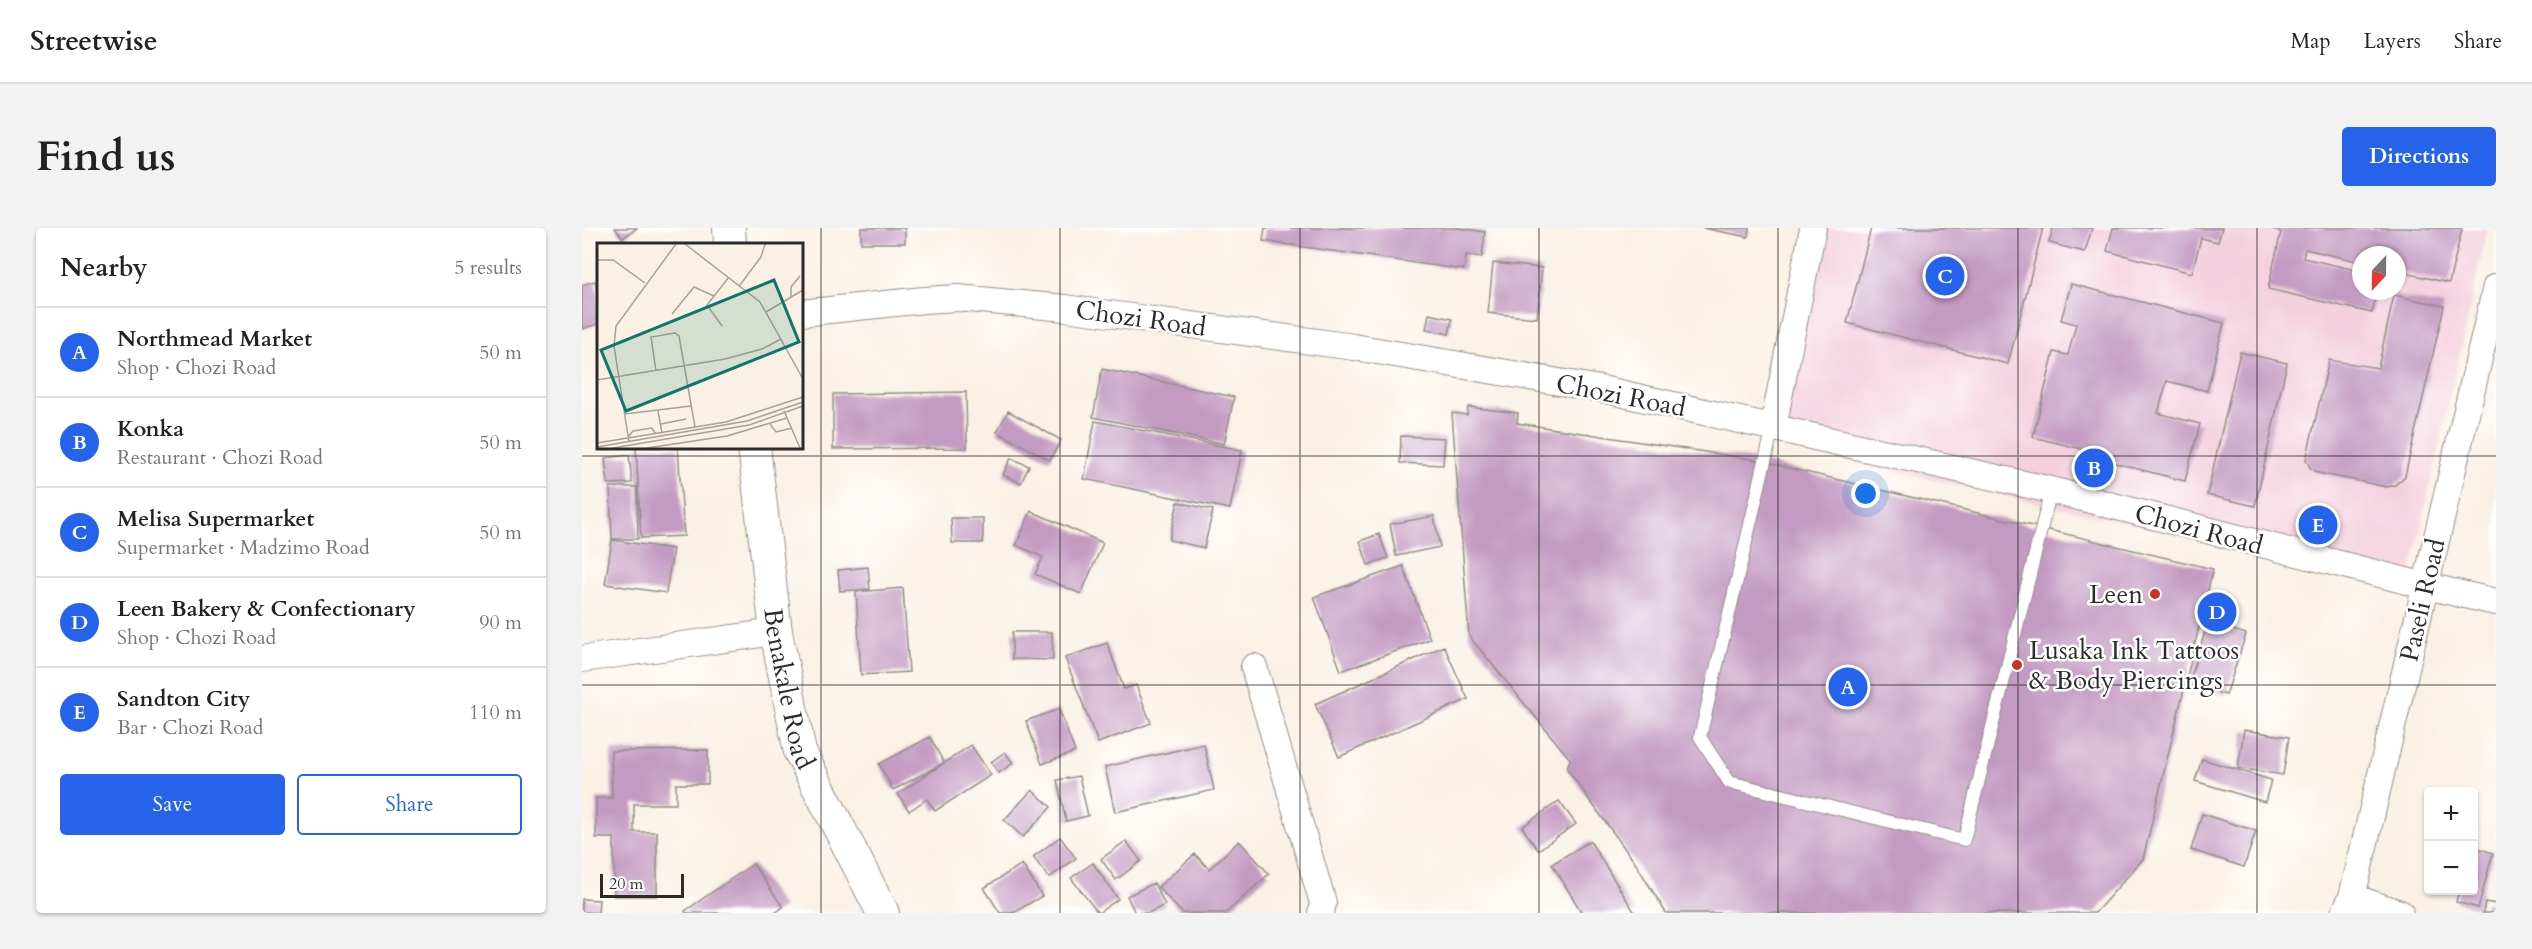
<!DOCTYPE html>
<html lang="en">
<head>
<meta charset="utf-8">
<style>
  body { margin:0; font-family:Cardo,serif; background:#f2f2f2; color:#222 }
  .controls { position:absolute; right:18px; bottom:18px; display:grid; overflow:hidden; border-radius:6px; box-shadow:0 2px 4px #0004 }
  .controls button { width:54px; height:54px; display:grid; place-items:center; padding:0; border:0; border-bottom:2px solid #e0e0e0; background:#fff; color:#222; font:30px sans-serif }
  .compass { position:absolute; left:1770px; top:18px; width:54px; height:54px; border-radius:50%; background:#fff; box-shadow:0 2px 4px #0004; rotate:202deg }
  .scale { position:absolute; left:18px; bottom:15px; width:84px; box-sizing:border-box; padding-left:6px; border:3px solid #2b2b2b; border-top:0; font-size:16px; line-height:21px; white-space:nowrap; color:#2b2b2b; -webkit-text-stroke:4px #fff; paint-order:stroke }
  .you { position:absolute; left:1284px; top:266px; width:21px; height:21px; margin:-15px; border:4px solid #fff; border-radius:50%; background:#1a73e8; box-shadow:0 0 0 9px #1a73e833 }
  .badge { display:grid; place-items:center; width:39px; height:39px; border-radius:50%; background:#2563eb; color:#fff; font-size:20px; font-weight:700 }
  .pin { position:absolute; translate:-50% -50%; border:3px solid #fff; box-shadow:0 2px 6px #0006 }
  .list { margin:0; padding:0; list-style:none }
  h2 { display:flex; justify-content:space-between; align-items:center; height:78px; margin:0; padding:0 24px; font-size:26px }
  h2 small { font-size:20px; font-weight:400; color:#767676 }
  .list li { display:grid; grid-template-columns:39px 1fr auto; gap:18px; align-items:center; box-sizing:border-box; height:90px; padding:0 24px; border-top:2px solid #e0e0e0 }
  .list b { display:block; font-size:22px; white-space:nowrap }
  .list p { margin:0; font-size:20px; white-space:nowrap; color:#767676 }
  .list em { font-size:20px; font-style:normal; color:#767676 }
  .actions { display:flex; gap:12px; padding:18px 24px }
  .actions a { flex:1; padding:14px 0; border:2px solid #2563eb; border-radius:6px; text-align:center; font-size:21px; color:#2563eb }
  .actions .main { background:#2563eb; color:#fff }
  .map { position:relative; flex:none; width:1914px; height:685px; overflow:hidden; border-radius:6px }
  header { display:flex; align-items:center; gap:36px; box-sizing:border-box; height:84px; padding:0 30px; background:#fff; border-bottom:2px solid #e0e0e0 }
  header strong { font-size:28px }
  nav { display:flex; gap:33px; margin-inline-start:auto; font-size:21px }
  .intro { display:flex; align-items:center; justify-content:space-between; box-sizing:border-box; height:144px; padding:0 36px }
  h1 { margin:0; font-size:42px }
  .button { padding:15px 27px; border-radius:6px; background:#2563eb; color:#fff; font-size:21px; font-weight:700 }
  main { display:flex; gap:36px; padding:0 36px }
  aside { flex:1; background:#fff; border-radius:6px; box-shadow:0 2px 4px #0004 }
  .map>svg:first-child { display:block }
  .built { fill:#f4cfdd; fill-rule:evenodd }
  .building { fill:#c39ac1 }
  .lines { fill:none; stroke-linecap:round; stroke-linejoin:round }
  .service-casing { stroke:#928e87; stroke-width:14 }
  .minor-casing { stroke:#928e87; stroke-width:28 }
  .tertiary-casing { stroke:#928e87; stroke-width:34 }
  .service { stroke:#fff; stroke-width:12 }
  .minor { stroke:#fff; stroke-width:26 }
  .tertiary { stroke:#fff; stroke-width:32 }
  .grid { fill:none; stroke:#2b2b2b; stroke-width:1.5; stroke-opacity:0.55 }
  .poi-dot { fill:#c8321e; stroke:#fff; stroke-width:2 }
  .labels { text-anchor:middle; stroke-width:5; stroke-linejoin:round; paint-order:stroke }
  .street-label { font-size:26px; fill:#2b2b2b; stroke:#fff }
  .poi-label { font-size:26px; fill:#2b2b2b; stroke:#fff; text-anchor:end }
  .inset-road { fill:none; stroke:#a7a199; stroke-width:1.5 }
  .view { fill:#0f766e; fill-opacity:0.15; stroke:#0f766e; stroke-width:3 }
  .inset-edge { fill:none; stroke:#2b2b2b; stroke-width:3 }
</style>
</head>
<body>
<header>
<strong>Streetwise</strong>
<nav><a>Map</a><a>Layers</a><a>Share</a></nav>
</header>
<div class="intro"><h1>Find us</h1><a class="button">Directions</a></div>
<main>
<aside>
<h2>Nearby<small>5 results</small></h2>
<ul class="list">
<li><span class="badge">A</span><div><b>Northmead Market</b><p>Shop · Chozi Road</p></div><em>50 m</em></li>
<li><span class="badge">B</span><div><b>Konka</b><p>Restaurant · Chozi Road</p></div><em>50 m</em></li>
<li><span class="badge">C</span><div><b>Melisa Supermarket</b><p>Supermarket · Madzimo Road</p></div><em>50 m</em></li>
<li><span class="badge">D</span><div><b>Leen Bakery &amp; Confectionary</b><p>Shop · Chozi Road</p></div><em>90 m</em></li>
<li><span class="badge">E</span><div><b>Sandton City</b><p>Bar · Chozi Road</p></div><em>110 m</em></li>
</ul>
<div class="actions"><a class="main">Save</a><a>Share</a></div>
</aside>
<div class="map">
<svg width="1914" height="685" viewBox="0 0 1914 685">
  <rect width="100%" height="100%" fill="#fff"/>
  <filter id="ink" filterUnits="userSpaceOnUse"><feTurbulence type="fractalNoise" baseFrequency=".0167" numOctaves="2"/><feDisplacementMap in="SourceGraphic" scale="12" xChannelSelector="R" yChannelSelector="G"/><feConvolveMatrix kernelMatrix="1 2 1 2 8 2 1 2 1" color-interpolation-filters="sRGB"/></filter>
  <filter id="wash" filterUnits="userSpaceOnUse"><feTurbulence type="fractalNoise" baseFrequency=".008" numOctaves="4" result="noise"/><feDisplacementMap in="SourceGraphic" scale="24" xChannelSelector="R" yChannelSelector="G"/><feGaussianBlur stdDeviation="1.35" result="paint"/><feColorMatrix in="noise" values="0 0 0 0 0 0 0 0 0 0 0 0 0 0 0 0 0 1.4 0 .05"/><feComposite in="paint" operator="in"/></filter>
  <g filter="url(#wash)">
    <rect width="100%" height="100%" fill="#faf0e3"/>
    <path class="built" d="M1239,0h667l-80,358 -635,-142zM1779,27h36v36h-36z"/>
    <g id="blocks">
      <path class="building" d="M33,0h22l-14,10z
        M279,0h44v15h-44z
        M683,0h193l27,4 -3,25 -16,-2 -2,15 -201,-29z
        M1121,0h46l-1,9z
        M1289,0h172l-35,136 -161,-41z
        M1471,0h39l-7,24 -36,-9z
        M1531,0h109l-4,14 -17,-4 -9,35 -85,-22z
        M1688,0h187l5,1 -13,54 -52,-12v-16h-36v7l-56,-13 -2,9 58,13v20h16l-5,22 -104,-24 13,-57z
        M911,35l49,5 -5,50 -49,-5z
        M13,53l3,13v30l-16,5v-44z
        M1489,56l153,39 -17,68 -40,-10 -9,32 42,11 -15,57 -101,-26 1,-5 -52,-13 21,-85 14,3 8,-31 -15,-4z
        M1812,67l50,11 -39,170 -10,9 -8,2 -69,-14 -7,-4 -5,-9 23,-100 49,8z
        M847,86l23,5 -3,15 -23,-5z
        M1658,124l47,11 -32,143 -48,-11z
        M520,141l132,28 -10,47 -131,-27z
        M384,164l1,56 -134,1v-55z
        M886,179l50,6 -1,10 234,36 462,110 -70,290 -48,54h-429l-30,-49 -69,-95 3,-10 -101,-123 -17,-223 15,2z
        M426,183l53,29 -11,20 -53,-28z
        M513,193l147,29 -12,59 -146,-30z
        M819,208l44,2 -2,27 -43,-2z
        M54,219h42l6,89 -43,2z
        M47,227l3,28 -24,1 -3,-26z
        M429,230l18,8 -8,17 -18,-8z
        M28,259h27l1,52h-26z
        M596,274l35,8 -9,38 -35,-8z
        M449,283l72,32 -22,51 -46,-20 8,-17 -27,-12z
        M852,288l6,31 -44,9 -6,-32z
        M369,290h32v25h-31z
        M797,306l9,24 -20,7 -8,-24z
        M30,312l61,9 -7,44 -61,-9z
        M821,338l27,73 -89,32 -27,-74z
        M286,339l2,22 -30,2 -2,-21z
        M321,360l6,84 -48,3 -5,-83z
        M1626,394l38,12 -20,61 -37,-12z
        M430,404h40l1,28 -41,-1z
        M525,415l17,46 12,-4 15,38 -53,20 -33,-85z
        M862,418l24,53 -129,58 -24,-53z
        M477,481l16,43 -33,12 -16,-43z
        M1662,502l45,7 -6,38 -45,-7z
        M348,509l14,26 -51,27 -14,-26z
        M622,516l10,46 -99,22 -10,-45z
        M389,517l20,30 -56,36 -8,-12 -18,12 -11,-17z
        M126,522v34h-32v20h-42v28h23v64h-43v-58h-18v-40h16l-1,-47z
        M423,524l8,11 -14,10 -8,-11z
        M1620,531l69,21 -6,22 -70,-21z
        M497,548l9,40 -22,5 -9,-41z
        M450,562l19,17 -28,30 -19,-17z
        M977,573l17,23 -38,26 -16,-23z
        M1620,586l54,17 -12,36 -53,-17z
        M478,609l16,21 -27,20 -16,-21z
        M544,613l15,20 -25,19 -15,-21z
        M657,613l30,33 -43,39h-44l-24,-26 37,-33 14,15z
        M1008,613l45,72h-53l-30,-49z
        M1892,619l19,6 -15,55 -22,-6 3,-12h15z
        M511,635l25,36 -20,14 -27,-35z
        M171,636l30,43 -8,6h-89l-1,-2z
        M440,636l20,32 -29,17h-13l-16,-25z
        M572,655l11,22 -17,8h-13l-8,-17z
        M0,671l17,1 -1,13 -16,-1z
        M1903,674l11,2v9h-13z"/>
    </g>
  </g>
  <g filter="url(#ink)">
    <use href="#blocks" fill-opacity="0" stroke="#928e87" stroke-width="1.5"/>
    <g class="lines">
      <defs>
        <path id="service" d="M1191,199l-73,310 29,45 235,58 87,-350"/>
        <path id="minor" d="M219,85l123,-13 34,-2 33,3 74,7 289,39 252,43 445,100 375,96 70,16
          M1191,199l40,-199
          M0,431l194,-27
          M672,439l69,236 -2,10
          M1770,669l48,16
          M1762,685l8,-16 144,-610"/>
        <g id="tertiary">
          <path d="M147,0l1,16"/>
          <path id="s1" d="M172,219l22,185 24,120 83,161"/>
        </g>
      </defs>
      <use href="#service" class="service-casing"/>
      <use href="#minor" class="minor-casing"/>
      <use href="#tertiary" class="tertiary-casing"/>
      <use href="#service" class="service"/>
      <use href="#minor" class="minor"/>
      <use href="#tertiary" class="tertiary"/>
    </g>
  </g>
  <path class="grid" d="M239,0v685M478,0v685M718,0v685M957,0v685M1196,0v685M1436,0v685M1675,0v685M0,228h1914M0,457h1914"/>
  <g class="poi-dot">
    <circle cx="1573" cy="366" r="6"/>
    <circle cx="1435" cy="437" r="6"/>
  </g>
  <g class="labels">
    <g class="street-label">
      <text transform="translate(559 90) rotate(8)" y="9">Chozi Road</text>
      <text transform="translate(1039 167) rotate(11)" y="9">Chozi Road</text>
      <text transform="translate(1617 301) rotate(15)" y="9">Chozi Road</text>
      <text transform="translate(1840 372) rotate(-77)" y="9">Paseli Road</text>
      <text dy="9" stroke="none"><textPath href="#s1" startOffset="244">Benakale Road</textPath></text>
    </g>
    <g class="poi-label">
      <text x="1561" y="375">Leen</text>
      <text x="1447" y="431" text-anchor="start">Lusaka Ink Tattoos<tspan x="1447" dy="30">&amp; Body Piercings</tspan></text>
    </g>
  </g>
  <g transform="translate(15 15)">
    <rect width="206" height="206" fill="#faf0e3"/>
    <path class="inset-road" d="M88,1l75,58 43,77M0,17h16l32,23M143,42l21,-28 4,-13M194,55v-11l9,-11M169,69l37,-22M75,71l22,-27 20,9M125,83l-15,-21 22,-28M59,128l-5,-34 24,-4 4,3 16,91M0,137l128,-21 37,-10 19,-10M61,168l4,22M187,168l16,37M28,171l66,-8M64,181l25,-5M173,181l6,8 16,-4M32,193l4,-5 19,-3 3,5M32,199l-15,-96 2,-20 60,-82M0,200l129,-21 77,-25M0,204l150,-26 56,-19M16,205l136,-23 54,-19M50,205l80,-12 60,-18"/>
    <path class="view" d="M177,37l25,62 -173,69 -25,-61z"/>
    <rect width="206" height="206" class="inset-edge"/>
  </g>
</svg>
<div class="controls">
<button>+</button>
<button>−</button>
</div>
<svg class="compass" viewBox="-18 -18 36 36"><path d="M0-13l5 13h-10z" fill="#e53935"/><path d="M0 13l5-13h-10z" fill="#767676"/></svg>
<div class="scale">20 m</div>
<div class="you"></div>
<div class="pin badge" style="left:1266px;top:459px">A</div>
<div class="pin badge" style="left:1512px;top:240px">B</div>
<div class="pin badge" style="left:1363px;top:48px">C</div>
<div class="pin badge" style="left:1635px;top:384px">D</div>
<div class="pin badge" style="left:1736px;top:297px">E</div>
</div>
</main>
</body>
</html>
